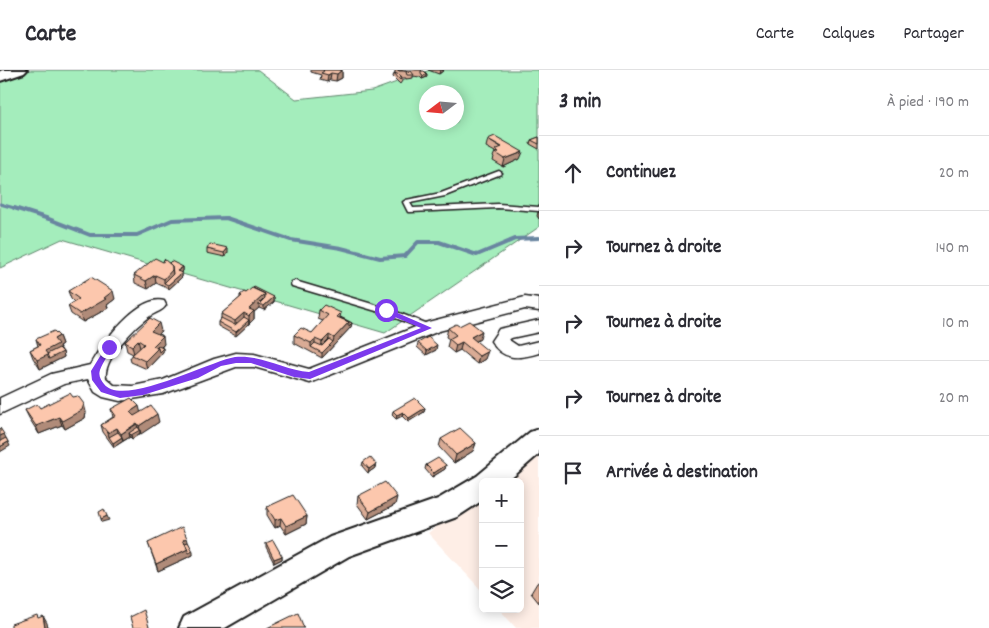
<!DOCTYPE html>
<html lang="fr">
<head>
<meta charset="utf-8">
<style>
  body { margin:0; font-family:Dekko,sans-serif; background:#f7f7f7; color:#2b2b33 }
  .controls { position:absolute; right:15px; bottom:15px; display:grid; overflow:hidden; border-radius:8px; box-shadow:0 2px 12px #0003 }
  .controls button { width:45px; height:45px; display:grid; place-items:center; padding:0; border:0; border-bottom:1px solid #e1e1e2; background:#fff; color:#2b2b33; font:25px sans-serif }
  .compass { position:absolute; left:419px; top:15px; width:45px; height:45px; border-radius:50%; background:#fff; box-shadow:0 2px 12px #0003; rotate:254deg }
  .stop { position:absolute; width:15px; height:15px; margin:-11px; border:4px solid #7c3aed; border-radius:50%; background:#fff }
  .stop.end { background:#7c3aed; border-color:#fff; box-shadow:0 1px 5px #0008 }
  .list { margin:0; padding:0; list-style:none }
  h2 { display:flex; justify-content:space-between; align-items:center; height:65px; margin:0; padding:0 20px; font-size:21px }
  h2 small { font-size:16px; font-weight:400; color:#7c7c81 }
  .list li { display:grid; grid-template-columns:32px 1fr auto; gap:15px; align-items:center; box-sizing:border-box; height:75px; padding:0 20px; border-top:1px solid #e1e1e2 }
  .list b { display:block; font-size:19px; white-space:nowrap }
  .list em { font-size:16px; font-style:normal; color:#7c7c81 }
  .icon { flex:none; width:28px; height:28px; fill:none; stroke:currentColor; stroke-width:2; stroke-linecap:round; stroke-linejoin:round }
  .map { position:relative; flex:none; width:539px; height:558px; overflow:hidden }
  header { display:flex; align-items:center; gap:30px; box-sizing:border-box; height:70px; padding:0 25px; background:#fff; border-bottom:1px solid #e1e1e2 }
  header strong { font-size:24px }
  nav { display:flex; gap:28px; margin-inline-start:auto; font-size:18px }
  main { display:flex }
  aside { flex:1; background:#fff }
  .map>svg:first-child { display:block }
  .built { fill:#feeee6 }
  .green { fill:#a4edbc; stroke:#60846c; fill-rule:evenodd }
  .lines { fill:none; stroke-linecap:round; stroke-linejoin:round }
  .stream-far1 { stroke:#6985a0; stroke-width:3 }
  .stream { stroke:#6985a0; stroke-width:4 }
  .service-casing { stroke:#1c1c1c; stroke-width:3 }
  .minor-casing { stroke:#1c1c1c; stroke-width:3 }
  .tertiary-casing { stroke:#1c1c1c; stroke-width:4 }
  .secondary-casing { stroke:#1c1c1c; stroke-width:4 }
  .service { fill:#fff; fill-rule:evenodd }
  .minor { fill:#fff; fill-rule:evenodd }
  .tertiary { fill:#fff; fill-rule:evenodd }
  .secondary { fill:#fff; fill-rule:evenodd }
  .wall { fill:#d9ab95; stroke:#1c1c1c }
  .shaded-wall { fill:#b08b79; stroke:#1c1c1c }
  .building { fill:#fcc7ad; stroke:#1c1c1c }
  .route { fill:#7c3aed }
</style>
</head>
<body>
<header>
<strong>Carte</strong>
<nav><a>Carte</a><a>Calques</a><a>Partager</a></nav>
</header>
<main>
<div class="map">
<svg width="539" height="558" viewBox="0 0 539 558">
  <rect width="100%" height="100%" fill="#fff"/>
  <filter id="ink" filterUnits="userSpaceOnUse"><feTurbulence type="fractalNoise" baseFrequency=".02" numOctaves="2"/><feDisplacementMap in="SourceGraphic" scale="10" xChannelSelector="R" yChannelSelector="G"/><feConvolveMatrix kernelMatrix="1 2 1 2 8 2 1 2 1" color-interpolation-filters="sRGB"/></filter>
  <g filter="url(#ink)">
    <path class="built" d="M539,377v181h-23l-17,-19h21v-127h-26z
      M483,421v101l-55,-59z"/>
    <path class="green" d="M18,0h240l38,29 76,-8 58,-21h109v157l-154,106 -323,-94 -62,29v-188zM427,22h30v30h-30z"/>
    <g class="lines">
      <path class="stream-far1" d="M0,134l18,5"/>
      <path class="stream" d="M14,138l35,11 41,16h47l35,-15 54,-2 65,22 50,8 39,10 25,-2 13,-14h21l38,13 38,-16 24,-1"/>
      <defs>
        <path id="service" d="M499,101l3,2 -1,1 -56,22 -35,7 3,5 85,-4 41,3v4l-41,-3 -87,4h-3l-5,-10 3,-2 35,-7z
          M295,211l94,28 43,17 1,2 -1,2h-6l-43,-17 -91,-27 -1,-2 1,-2z"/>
        <path id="minor" d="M525,227l14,2v12l-14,-2 -86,22 -129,52 -56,-16h-18l-73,27 -43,7 -17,-4 -8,-5 -7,-13 -24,5 -64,30v-16l51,-24 39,-9c11,-20 48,-71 74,-64l2,4c-3,6 -10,7 -16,11 -15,10 -47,43 -44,62l8,7 19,1 30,-6 51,-21 22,-6 18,1 55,15 119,-47z
          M539,250v12l-28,6 -2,2 9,6 21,-5v12c-20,6 -36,8 -48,-12l8,-12z"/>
        <path id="tertiary" d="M539,359v25l-32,28h-24v18l-26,17 -108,39 -124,72h-46l5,-11 146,-80 108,-38 39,-23 53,-44z"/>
        <path id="secondary" d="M3,0h24l-3,3 -24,8v-10z"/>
      </defs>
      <use href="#service" class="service-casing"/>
      <use href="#minor" class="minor-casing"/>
      <use href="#tertiary" class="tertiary-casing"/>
      <use href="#secondary" class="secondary-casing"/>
      <use href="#service" class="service"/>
      <use href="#minor" class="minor"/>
      <use href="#tertiary" class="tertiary"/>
      <use href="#secondary" class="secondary"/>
    </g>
    <path class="wall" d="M311,0h31v8l-6,3 -6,-1 -3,2 -7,-2 1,-5 -10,-3z
      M395,0h27l-1,1 6,6 -5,2 -2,-2 -7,-1v2l-7,1v-1h-4v3l-2,3 -7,-7 1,-4h1z
      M428,0h16l-5,4z
      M539,67v12l-9,-5 1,-4z
      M488,69l32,20 -17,8 -10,-6 1,-3 -1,-1 2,-5 -9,-5z
      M538,142h1v7l-2,-3z
      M207,179l21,3 -3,5 -18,-4z
      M163,192l6,1 14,4v4l-2,2h1v4l-13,12 -13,-6 -8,6 -13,-6 -1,-8z
      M68,221l47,8 -8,6 1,3 -25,14 -12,-8 -3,-8 6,-4 -3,-3z
      M246,223l28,4v5l-10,8 -5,-2 -5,4v7l-18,17 -18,-10v-4l3,-4v-4l19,-16v-3z
      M319,240l22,3 -1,4 12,6 -1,4 -29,31 -28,-15v-8l18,-2 11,-12 -5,-2z
      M459,256l21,13 -4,2 9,18 -8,5 -17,-14 -6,3 -7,-6 2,-8 -3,-2 2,-9z
      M161,261l-4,3 7,10 -3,4h2v4l-16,17 -16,-7 -1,-4 3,-4 -6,-3 -2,-9z
      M59,266l3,8 -3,2 4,6 1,5 -24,12 -7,-11 -3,-8 8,-4 -2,-7z
      M418,273l18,7 -10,5 -9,-8z
      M40,338l46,4 -1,6 -20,11 -3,-4 -23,9 -10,-16 -4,-8z
      M425,338l-1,4 -16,10 -6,-6 -6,3 -4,-4 1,-4z
      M111,339l48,13 -27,17 -2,-2 -16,10 -11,-15 -2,-7 12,-8z
      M441,369l35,4 -3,8 -19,12 -15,-16z
      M363,392l12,6 -7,5 -6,-7z
      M426,395h20l-1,4 -13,8 -7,-8z
      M358,426l37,9 -27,14 -11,-15z
      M267,437l40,9 -1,8 -20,10 -6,-9 -5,3 -8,-13z
      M188,472l5,13 -35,16 -10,-28z
      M266,473l16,13v3l-8,4 -8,-16z
      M539,512v21l-8,-10 6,-10z"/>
    <path class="shaded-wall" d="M342,0v8l-6,3 1,-7z
      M440,0h4l-5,4z
      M331,3l-1,7 -3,2 1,-7z
      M427,4v3l-5,2 1,-3z
      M523,82l-3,7 -17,8 2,-8z
      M228,178v4l-3,5 -1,-4z
      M172,196l1,8 -9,9v-4z
      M183,197v4l-5,4 -1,-4z
      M182,203v4l-13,12 -1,-4z
      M155,205l1,8 -8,6 -2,-8z
      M113,221l2,8 -8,6 1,3 -25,14 -3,-8z
      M265,224v8l-6,2v4l-5,4v7l-5,5v-15z
      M274,227v5l-10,8v-4z
      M244,243v8l-9,9v-9z
      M249,250v4l-13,12v-4z
      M349,252l3,1 -1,4 -29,31v-5l11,-11 1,-4z
      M159,253l2,8 -9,8 -1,-8z
      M482,261l-2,8 -7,4 -2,-6z
      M329,265v9l-8,7 1,-9z
      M59,266l3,8 -3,2 2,6h2l1,5 -24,12 -3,-9 17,-21z
      M163,266l1,8 -6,6 5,-2v4l-16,17 -2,-8 8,-15z
      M315,269v8h-4v-4z
      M138,270l2,8 -6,6 -2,-8z
      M462,272l-2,8 -6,3 2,-8z
      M437,275l-1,5 -10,5 1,-4z
      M488,281l-3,8 -8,5 2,-8z
      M84,334l2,8 -1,6 -20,11 -3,-8z
      M139,336l2,8 -7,5 -4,-7z
      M425,338l-1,4 -16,10 1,-4z
      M403,342l-1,4 -6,3 1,-4z
      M157,344l2,8 -18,12 -2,-8z
      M59,347l3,8 -23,9 -3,-8z
      M137,354l1,6h2v3l-8,6 -1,-4 -2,-2 1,4 -7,4 -2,-7z
      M117,358l2,8 -10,1 -1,-4z
      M4,364l4,8 -8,4v-10z
      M122,367l1,4 -9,6 -1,-4z
      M8,372l2,4 -10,6v-5z
      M476,373l-3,8 -19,12 2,-8z
      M376,394l-1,4 -7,5 1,-4z
      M446,395l-1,4 -13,8 2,-4z
      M397,427l-2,8 -27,14 2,-7z
      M107,446l2,4 -7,2 -1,-3z
      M307,446l-1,8 -20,10v-8z
      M281,448l-1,7 -5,3v-8z
      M187,468l2,7 -3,1 -3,-6z
      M188,479l5,2v4l-35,16 -2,-7z
      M282,486v3l-8,4v-4z
      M43,546l4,7 1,5h-3z"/>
    <path class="building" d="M323,0h19l-5,4 -6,-1 -3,2 -7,-2 3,-2z
      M398,0h8l1,1h-8z
      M411,1l3,4h-7l-1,-3z
      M421,1h3l3,3 -4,2 -2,-3z
      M394,3l6,2 2,2 -2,1 1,1 -1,1z
      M495,66l28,16 -18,7 -9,-6 3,-1 -4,-2 7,-3 -14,-8z
      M539,67v7l-8,-4z
      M210,174l18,4 -4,5 -17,-4z
      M155,188l8,4 1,-3 8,7v4l-8,9 -9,-4 -9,6 -12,-6z
      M171,191l12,6 -6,4 5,2 -14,12 -4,-2 9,-9 -1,-8 -3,-3z
      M91,207l22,14 -9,7 2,1 -26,15 -12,-8 11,-7 -11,-8z
      M254,217l20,10 -10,9 -5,-2 6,-6v-4l-12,-6z
      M252,218l13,6 -16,15 5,2 -5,5 -5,-3 -9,8 -14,-7 21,-18 -2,-1 4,-3 2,1z
      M324,235l17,8 -4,4 12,5 -15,16 -5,-3 -7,7 -7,-3 -4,4 -17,-8 7,-7 11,5 16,-18 -9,-5z
      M244,247l5,3 -13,12 -18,-10 3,-4 14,7z
      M340,247l12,6 -3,3v-4l-9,-4z
      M150,248l9,5 -8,8 12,5 -10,10 5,2 -13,13 -13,-6 12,-11 -6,-4 -6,6 -7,-4z
      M469,251l13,10 -11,6 17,14 -9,5 -17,-14 -6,3 -7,-6 7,-4 -8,-7 8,-4 3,2z
      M54,261l5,5 -5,3 4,5 -13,7 3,4 -11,5 -7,-10 10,-5 -4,-6z
      M428,267l9,8 -10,6 -9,-8z
      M329,269l4,3 -11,11 -11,-6 4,-4 7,3z
      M158,276l5,2 -4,4 -1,-4h-2z
      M59,278l4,4 -14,7 -2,-5z
      M70,323l3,4 5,-1 6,8 -2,6 -20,11 -3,-4 -23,9 -11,-16 12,-6 3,4z
      M131,328l8,8 -9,6 4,4 17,-10 6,8 -18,12 -2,-3 -16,11 -4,-6 -9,5 -7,-8 15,-9 -5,-7z
      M415,328l10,10 -16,10 -6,-6 -6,3 -4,-4z
      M138,357l2,3 -9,5 -2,-2z
      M0,358l4,6 -4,2z
      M460,358l16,15 -20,12 -15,-16z
      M118,362l4,5 -9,6 -4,-6z
      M6,368l2,4 -8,5v-6z
      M370,387l6,7 -7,5 -6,-7z
      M438,388l8,7 -12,8 -8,-8z
      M385,412l12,15 -27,15 -12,-16z
      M293,425l14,21 -21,10 -5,-8 -6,2 -8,-13z
      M104,439l3,7 -6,3 -2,-7z
      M182,457l5,11 -4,2 5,9 -32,15 -8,-21z
      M273,470l9,16 -8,3 -8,-16z
      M188,472l5,9 -4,2 -4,-10z
      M144,540l5,17 -3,1h-13l-3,-11z
      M298,543l6,15h-37z
      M37,545l1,3 5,-2 2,12h-34v-4z"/>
  </g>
  <path class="route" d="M386,238l46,20 -122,51 -16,-2 -43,-14h-15l-15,3 -23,12 -55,17 -23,3 -19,-6 -9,-12 -1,-9 16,-26 2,-1 4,3c-4,7 -10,15 -13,23 -2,6 1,10 4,14 18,24 106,-23 131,-27 24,-3 50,13 74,15l112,-44 -38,-16 -1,-2z"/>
</svg>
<div class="controls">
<button>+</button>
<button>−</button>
<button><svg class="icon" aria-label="layers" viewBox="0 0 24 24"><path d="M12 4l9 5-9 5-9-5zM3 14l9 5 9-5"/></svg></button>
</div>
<svg class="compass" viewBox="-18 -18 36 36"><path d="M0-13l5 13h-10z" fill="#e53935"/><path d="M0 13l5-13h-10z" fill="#7c7c81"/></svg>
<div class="stop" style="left:386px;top:240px"></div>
<div class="stop end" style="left:109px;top:277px"></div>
</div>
<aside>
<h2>3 min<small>À pied · 190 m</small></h2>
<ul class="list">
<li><svg class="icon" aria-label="ahead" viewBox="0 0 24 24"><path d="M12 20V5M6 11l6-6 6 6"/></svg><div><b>Continuez</b></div><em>20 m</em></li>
<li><svg class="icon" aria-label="right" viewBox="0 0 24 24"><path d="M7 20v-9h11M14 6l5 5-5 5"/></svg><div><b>Tournez à droite</b></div><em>140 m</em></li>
<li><svg class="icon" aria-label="right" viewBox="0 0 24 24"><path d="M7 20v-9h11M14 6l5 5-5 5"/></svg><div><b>Tournez à droite</b></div><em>10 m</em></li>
<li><svg class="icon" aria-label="right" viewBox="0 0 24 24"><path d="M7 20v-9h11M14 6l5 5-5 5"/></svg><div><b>Tournez à droite</b></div><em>20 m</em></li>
<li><svg class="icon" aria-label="arrive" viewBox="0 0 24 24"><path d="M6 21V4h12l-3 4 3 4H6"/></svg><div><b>Arrivée à destination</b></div></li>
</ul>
</aside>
</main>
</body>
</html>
